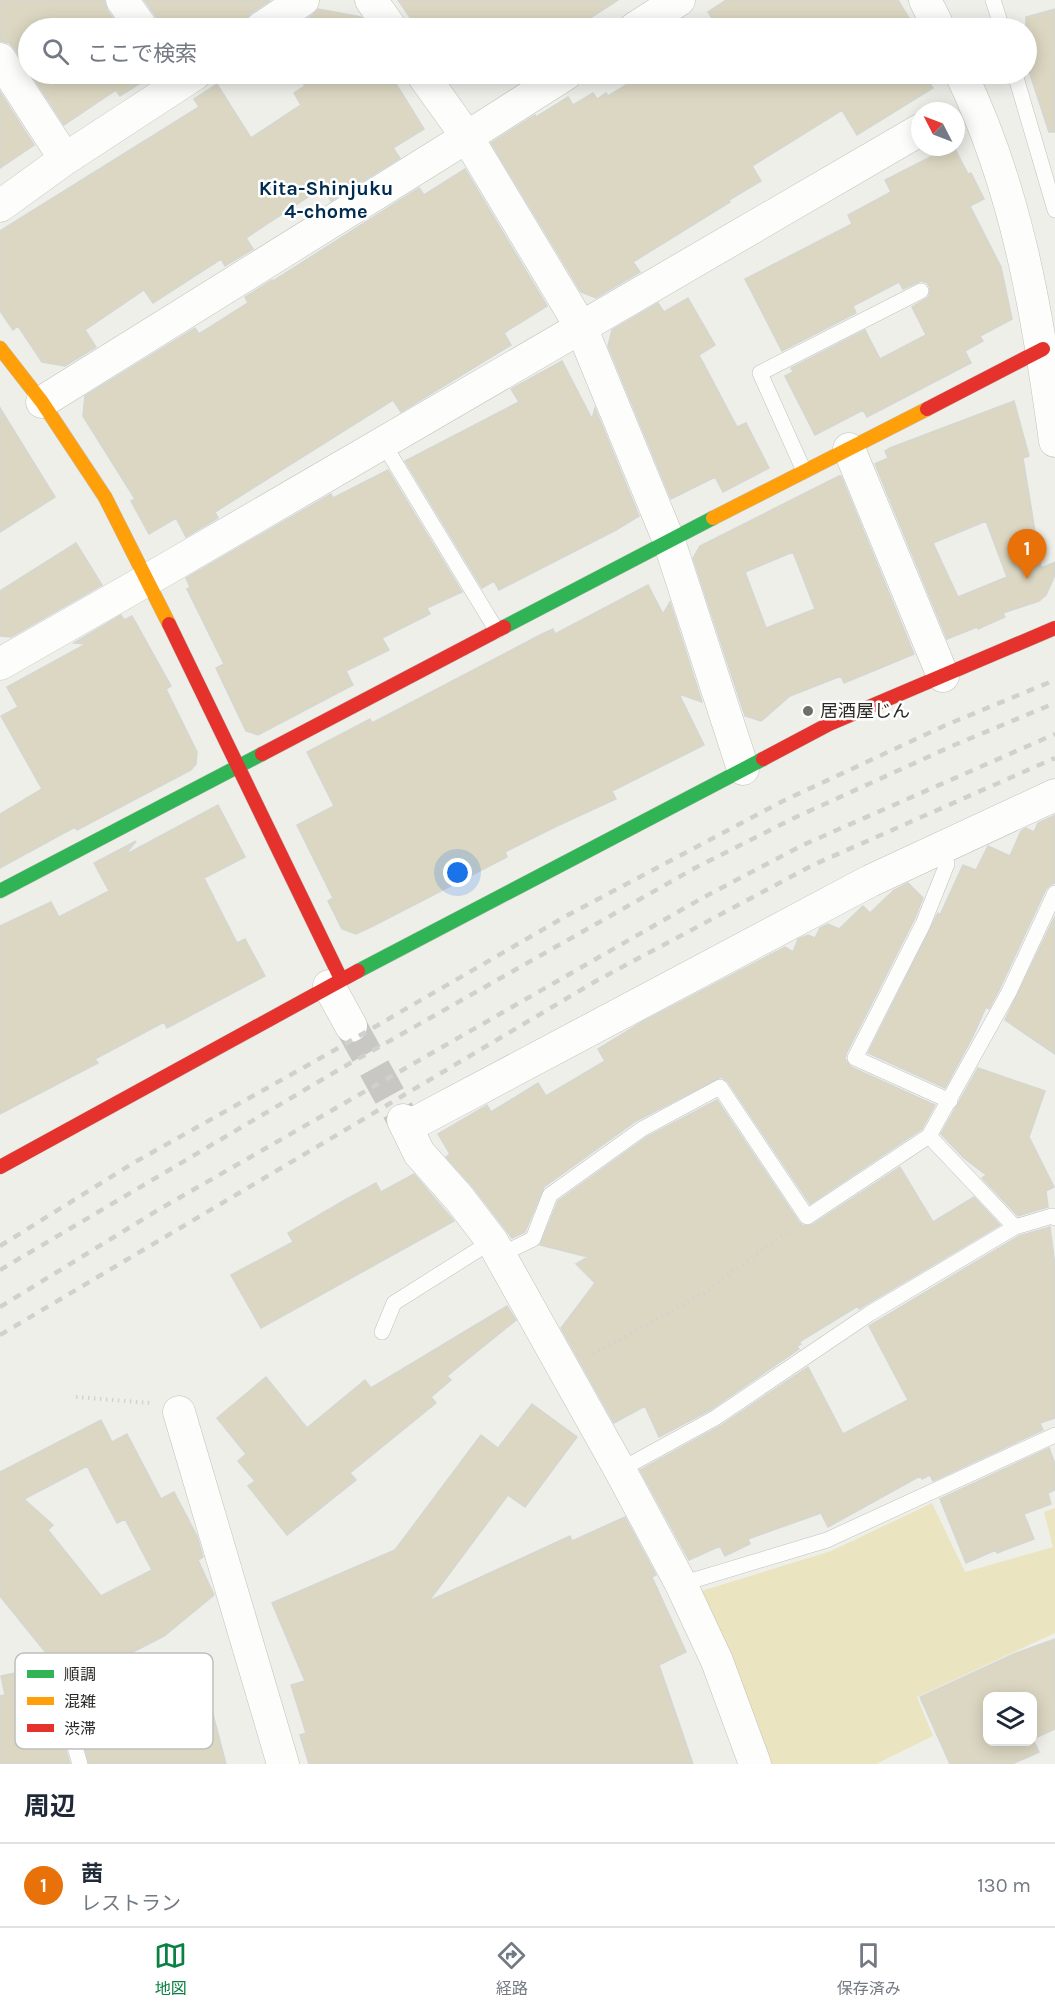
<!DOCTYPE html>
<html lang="ja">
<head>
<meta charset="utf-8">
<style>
  body { margin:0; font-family:Karla,"Noto Sans JP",sans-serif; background:#f6f6f7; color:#1f2937 }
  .controls { position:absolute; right:18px; bottom:18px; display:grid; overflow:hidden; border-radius:12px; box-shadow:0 3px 15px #0003 }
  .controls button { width:54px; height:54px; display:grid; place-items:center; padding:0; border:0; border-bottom:2px solid #e0e1e3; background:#fff; color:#1f2937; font:30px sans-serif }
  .compass { position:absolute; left:911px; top:102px; width:54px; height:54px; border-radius:50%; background:#fff; box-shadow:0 3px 15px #0003; rotate:312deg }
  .you { position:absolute; left:458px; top:873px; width:21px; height:21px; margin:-15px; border:4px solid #fff; border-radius:50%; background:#1a73e8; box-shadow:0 0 0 9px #1a73e833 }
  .badge { display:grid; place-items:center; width:39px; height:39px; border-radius:50%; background:#0b8043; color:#fff; font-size:20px; font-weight:700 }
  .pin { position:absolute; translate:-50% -50px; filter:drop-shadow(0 2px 3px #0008) }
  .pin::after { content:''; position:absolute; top:32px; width:21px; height:18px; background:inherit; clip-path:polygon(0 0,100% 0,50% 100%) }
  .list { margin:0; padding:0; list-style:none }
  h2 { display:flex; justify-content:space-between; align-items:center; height:78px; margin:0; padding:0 24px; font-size:26px }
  h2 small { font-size:20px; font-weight:400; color:#747a83 }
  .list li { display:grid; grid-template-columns:39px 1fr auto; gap:18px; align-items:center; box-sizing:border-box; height:84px; padding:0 24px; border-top:2px solid #e0e1e3 }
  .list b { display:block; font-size:22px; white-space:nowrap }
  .list p { margin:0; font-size:20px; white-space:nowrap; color:#747a83 }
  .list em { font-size:20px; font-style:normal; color:#747a83 }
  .icon { flex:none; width:33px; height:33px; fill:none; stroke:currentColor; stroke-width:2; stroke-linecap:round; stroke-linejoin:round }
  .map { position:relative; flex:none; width:1055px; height:1764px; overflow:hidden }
  .search { position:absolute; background:#fff; box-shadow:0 3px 15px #0003; left:18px; right:18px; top:18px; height:66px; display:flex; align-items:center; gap:15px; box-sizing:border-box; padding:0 21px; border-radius:33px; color:#747a83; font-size:22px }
  .sheet { height:162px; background:#fff }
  nav { display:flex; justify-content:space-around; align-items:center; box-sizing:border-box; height:84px; border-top:2px solid #e0e1e3; background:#fff; font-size:16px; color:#747a83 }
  nav a { display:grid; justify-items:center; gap:3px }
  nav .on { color:#0b8043 }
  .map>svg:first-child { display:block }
  .green { fill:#ebe4c0 }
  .building { fill:#dbd7c2; stroke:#d6d6d2; stroke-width:1.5; fill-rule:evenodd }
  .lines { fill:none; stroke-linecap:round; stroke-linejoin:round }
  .street-tunnel { stroke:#c8c7c3; stroke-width:32; stroke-dasharray:32 16; stroke-linecap:butt }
  .lane-casing { stroke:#c1c1bd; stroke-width:16 }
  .street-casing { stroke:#c1c1bd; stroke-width:33 }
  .fast-casing { stroke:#c1c1bd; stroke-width:15 }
  .slow-casing { stroke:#c1c1bd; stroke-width:15 }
  .jam-casing { stroke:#c1c1bd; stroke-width:15 }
  .path { stroke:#d3d2d0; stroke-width:4; stroke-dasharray:1.5 4.5; stroke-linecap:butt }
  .lane { stroke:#fdfdfc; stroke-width:15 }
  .street { stroke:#fdfdfc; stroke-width:32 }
  .fast { stroke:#30b455; stroke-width:14 }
  .slow { stroke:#ff9f0a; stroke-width:14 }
  .jam { stroke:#e5322d; stroke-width:14 }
  .rail { stroke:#d0d0ce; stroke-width:4.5; stroke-dasharray:8 8; stroke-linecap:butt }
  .poi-dot { fill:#6f6e6b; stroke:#fff; stroke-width:2 }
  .labels { text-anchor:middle; stroke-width:5; stroke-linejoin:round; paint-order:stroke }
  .poi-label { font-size:18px; fill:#2a2926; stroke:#fff; text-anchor:start }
  .neighbourhood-label { font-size:20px; font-weight:bold; fill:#002c4f; stroke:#fff }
  .key { fill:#fff; stroke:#bfbfbe; stroke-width:1.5 }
  .key-label { font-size:16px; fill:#2a2926 }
</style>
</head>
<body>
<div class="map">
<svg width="1055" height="1764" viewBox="0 0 1055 1764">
  <rect width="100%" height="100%" fill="#efefea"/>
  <path class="green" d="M932,1503l33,69 88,-25 -9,-35 11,-4v125l-138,64 16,39 -57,28h-109l-69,-172 133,-41z"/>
  <path class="building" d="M0,0h104l3,10 13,18h-92v42l-13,-21 -6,-6 -9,-2z
    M144,0h123l3,1 -19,12 -6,7 -2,8h-83l-3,-10z
    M398,0h220l-43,28h-166v-3l7,1z
    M726,0h172l17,28h-197l-10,-16z
    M318,9l43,8 8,11h-76l20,-13z
    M1055,9v123h-6l-23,-70v-45z
    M31,74h119v3l-30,19 -4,-6 -52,35z
    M297,74h93l34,55 -31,19 7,10 -69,43 -8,-14 -77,51 7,11 -28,17 -4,-7 -68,44 -9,-13 -59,40 11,17 -31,19 -23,-4 -24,-36 -5,4 -13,-19v-80l199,-124 -5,-8 23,-15 34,54 50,-33 -7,-12 11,-7z
    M644,74h280l9,14 -76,47 -15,-25 -90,56 9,15 -32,19 1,2 -97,60 7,10 -44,26 -15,-6 -90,-149 44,-28 1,2 32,-20 5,8 20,-12 4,6 9,-6 2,3z
    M0,92l34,53 -34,23z
    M950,147h4l14,27 3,-1 13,26 -14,7 31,61 11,52 -32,17 3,5 -18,10 6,12 -104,54 -4,-7 -48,25 -30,-59 8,-4 -2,-4 74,-38 15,29 46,-24 -14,-28 17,-10 1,-10 -3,-4 -6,-2 -18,8 -4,-7 -46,24 3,7 -74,38 -37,-72 107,-55 -4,-9 43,-23 -6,-12z
    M465,169l82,137 -43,27 7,12 -110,67 -8,-12 -178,112 3,6 -32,19 -10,-19 -27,16 -18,-33 4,-2 -52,-83 2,-20 110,-68 4,6 49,-31 -3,-6 27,-17 1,1 146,-93 5,7z
    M688,298l27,47 -16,10 38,72 9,-4 23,45 -46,24 -8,-15 -44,22 -63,-153 4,-16 46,-27 6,9z
    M562,361l30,58 3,-11 44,108 -23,14 -117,60 -5,-9 -12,7 -77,-127 114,-59 -8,-13z
    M1014,401l15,55 -6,2 18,110 14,-6v13l-9,20 -7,6 -36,12 2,4 -27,12 -1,-2 -30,12 -72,-175 13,-6 -3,-7 5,-3zM986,521l21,56 -49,20 -25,-54z
    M0,408l55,89 -55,35z
    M388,470l74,122 -35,16 3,6 -48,24 7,12 -43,21 7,14 -95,50 -12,-4 -30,-63 8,-4 -37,-75 3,-2 -4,-9 145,-84 2,4z
    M839,476h2l73,178 -70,29 -3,-7 -51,20 -29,25 -16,-5 -52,-158 7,-12zM793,552l22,57 -49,19 -21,-56z
    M76,543l26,42 -91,52 -11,-1v-45z
    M648,585l15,29 7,-12 32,100 -23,-8 25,51 -92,46 4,8 -59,27 -52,26 2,5 -134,69 -17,8 -14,-5 -14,-28 5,-3 -36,-73 37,-19 -27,-54 63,-33 2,4 170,-89 11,-5 2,5z
    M121,615l3,5 8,-4 39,70 -5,3 31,63 -1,12 -5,6 -114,60 -2,-3 -75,41v-54l42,-25 -41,-73 17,-9 -11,-20 79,-43 -12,-1z
    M218,805l27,52 -41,21 33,65 8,-4 20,37 -98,52 -3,-6 -69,37 3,4 -98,51v-188l51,-24 8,15 50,-26 -15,-28 42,-22 -11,14z
    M1055,815v68l-5,2 -4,4 -46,99 -11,21 -3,-2 -14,31 -27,50 -77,-35 70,-140 2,2 23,-50 13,5 12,-24 22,10 11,-25 5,-3 8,4 4,-9z
    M908,883l15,15 -9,22 -68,134 -1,5 6,8 84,38 -13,24 -112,75 -82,-122 -7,-5 -85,44 -92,66 -19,45 -13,6 -39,-51 -27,-30 4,-3 -12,-20 46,-27 3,-2 4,7 47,-29 8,13 59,-35 -7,-12 44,-27 143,-75 8,5 5,-13 10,-4 7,3 5,-10 8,-4 11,5 24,-23 7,7 24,-23z
    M1055,916v138l-50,-34z
    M978,1068l67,23 -16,46 25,50 -8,4 2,16 -30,9 -36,-38 4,-3 -22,-17 -23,-24z
    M717,1100l82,122 4,4 9,-1 88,-58 33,55 41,-25 26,28 -141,84 -1,-3 -59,36 2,2 -4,2 2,3 -89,61 -51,27 -14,-31 -31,17 -53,-95 34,-45 -19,-19 12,-7 -48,-12 18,-44 89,-64z
    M414,1174l40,47 -193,107 -30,-53 62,-33 -5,-9 57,-33 31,-17 5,9z
    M1050,1227l5,39v152l-15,5 3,7 -110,51 -3,-6 -8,4 -2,-3 -92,51 -7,-14 -73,26 2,5 -25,12 -5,-10 -31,14 -49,-90 80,-44 88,-59 35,67 65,-34 -39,-74 150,-90z
    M507,1306l9,14 -69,56 4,4 -20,17 5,6 -86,70 6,7 -69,55 -39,-49 7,-5 -17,-20 8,-7 -29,-36 49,-41 41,51 58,-48 6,8z
    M532,1404l45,33 -52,70 -17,-12 -79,106 141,-65 2,5 53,-24 31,58 -4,2 34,75 -27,13 34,99h-384l-9,-29 6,-2 -15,-48 14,-4 -33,-78 123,-53 86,-115 17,13z
    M101,1420l11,22 15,-8 34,65 13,-7 23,44 6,21 -5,3 16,35 -50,41 -33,17 3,12 -27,6 14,56 89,-24 16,61h-137l-22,-79 -7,-7 -9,4 -2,8 21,74h-70v-68l5,-1 -4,-19 54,-12 -55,-68v-124zM87,1466l30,57 8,-4 27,51 -51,26 -53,-66 5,-5 -29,-26z
    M1049,1448l6,16v26l-7,3 3,11 -27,10 10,25 -37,14 -1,-3 -30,13 -26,-64z
    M1055,1639v90l-22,10 6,13 -27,12h-62l-30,-67 96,-44zM987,1696h45v46h-45z"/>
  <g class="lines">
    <path class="street-tunnel" d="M351,1026l52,94"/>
    <defs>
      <path id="lane" d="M993,0l9,28
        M1015,74l40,136
        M383,443l114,188
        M804,471l-44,-98 161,-82
        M942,847l5,17 -24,60 -68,134 95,43
        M1055,893l-46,99 -80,144 86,91 37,-11 3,2
        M500,1255l33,-16 17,-44 92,-66 78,-42 87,130 122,-81
        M382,1332l12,-29 98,-62
        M620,1470l95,-52 154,-104 146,-87
        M681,1584l146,-44 228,-105
        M58,1688l22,76"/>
      <path id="street" d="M122,0l20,28
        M371,0l20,28
        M925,0l14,28
        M261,28l42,-28
        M635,28l44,-28
        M0,59l65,100
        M422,74l45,63 114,190 88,214 74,228
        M961,74c56,115 77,242 94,367
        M0,206l65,-47 130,-85
        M42,402l425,-265 99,-63
        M849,449l94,227
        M0,664l168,-96 752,-438
        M329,986l22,40
        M403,1120l16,33 40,45 33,43 128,229 61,114 36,77 38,103
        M407,1127l463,-246 185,-86
        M179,1412l104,352"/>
      <path id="fast" d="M504,627l209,-109
        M0,891l262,-137
        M358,971l405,-212"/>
      <path id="slow" d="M0,348l42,54 63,95 64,127
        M713,518l214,-109"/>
      <path id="jam" d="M927,409l116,-60
        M169,624l172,355
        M262,754l242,-127
        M763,759l66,-35 226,-96
        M0,1167l358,-196"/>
    </defs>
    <use href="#lane" class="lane-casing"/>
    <use href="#street" class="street-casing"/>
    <use href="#fast" class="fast-casing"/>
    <use href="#slow" class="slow-casing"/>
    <use href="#jam" class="jam-casing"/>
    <path class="path" d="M593,1354l111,-61 85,-63
      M76,1397l74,6"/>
    <use href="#lane" class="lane"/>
    <use href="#street" class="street"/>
    <use href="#fast" class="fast"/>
    <use href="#slow" class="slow"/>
    <use href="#jam" class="jam"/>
    <path class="rail" d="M0,1246l135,-84 198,-111 235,-136 217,-115 161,-75 109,-45
      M0,1270l340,-201 355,-201 99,-50 158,-72 103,-43
      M0,1307l158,-97 546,-313 99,-52 252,-111
      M0,1335l596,-354 217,-116 242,-107"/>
  </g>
  <circle class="poi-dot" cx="808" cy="711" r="6"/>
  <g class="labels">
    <g class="poi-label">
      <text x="820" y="717">居酒屋じん</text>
    </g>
    <g class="neighbourhood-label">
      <text x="326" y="195">Kita-Shinjuku<tspan x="326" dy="23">4-chome</tspan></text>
    </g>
  </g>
  <rect x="15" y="1653" width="198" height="96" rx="9" class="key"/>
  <rect x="27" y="1670" width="27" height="8" fill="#30b455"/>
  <rect x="27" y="1697" width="27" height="8" fill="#ff9f0a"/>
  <rect x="27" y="1724" width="27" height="8" fill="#e5322d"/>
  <g class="key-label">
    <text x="64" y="1680">順調</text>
    <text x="64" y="1707">混雑</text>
    <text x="64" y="1734">渋滞</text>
  </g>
</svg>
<div class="controls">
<button><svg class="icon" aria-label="layers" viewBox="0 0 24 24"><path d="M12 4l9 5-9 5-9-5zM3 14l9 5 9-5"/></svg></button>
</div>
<svg class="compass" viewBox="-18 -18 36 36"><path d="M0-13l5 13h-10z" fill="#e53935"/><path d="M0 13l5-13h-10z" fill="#747a83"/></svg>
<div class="you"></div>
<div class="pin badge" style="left:1027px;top:579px;background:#e8710a">1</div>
<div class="search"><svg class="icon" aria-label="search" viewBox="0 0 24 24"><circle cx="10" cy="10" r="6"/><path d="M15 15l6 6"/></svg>ここで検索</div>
</div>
<section class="sheet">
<h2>周辺<small></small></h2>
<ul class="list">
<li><span class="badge" style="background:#e8710a">1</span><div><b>茜</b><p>レストラン</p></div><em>130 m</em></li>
</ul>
</section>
<nav>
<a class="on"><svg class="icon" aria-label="map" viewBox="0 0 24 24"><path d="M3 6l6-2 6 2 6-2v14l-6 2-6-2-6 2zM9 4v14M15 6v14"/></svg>地図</a>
<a><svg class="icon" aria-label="directions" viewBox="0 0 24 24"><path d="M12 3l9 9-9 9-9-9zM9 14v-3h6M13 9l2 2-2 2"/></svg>経路</a>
<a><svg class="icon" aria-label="saved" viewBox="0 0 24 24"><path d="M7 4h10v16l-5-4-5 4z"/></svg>保存済み</a>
</nav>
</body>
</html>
